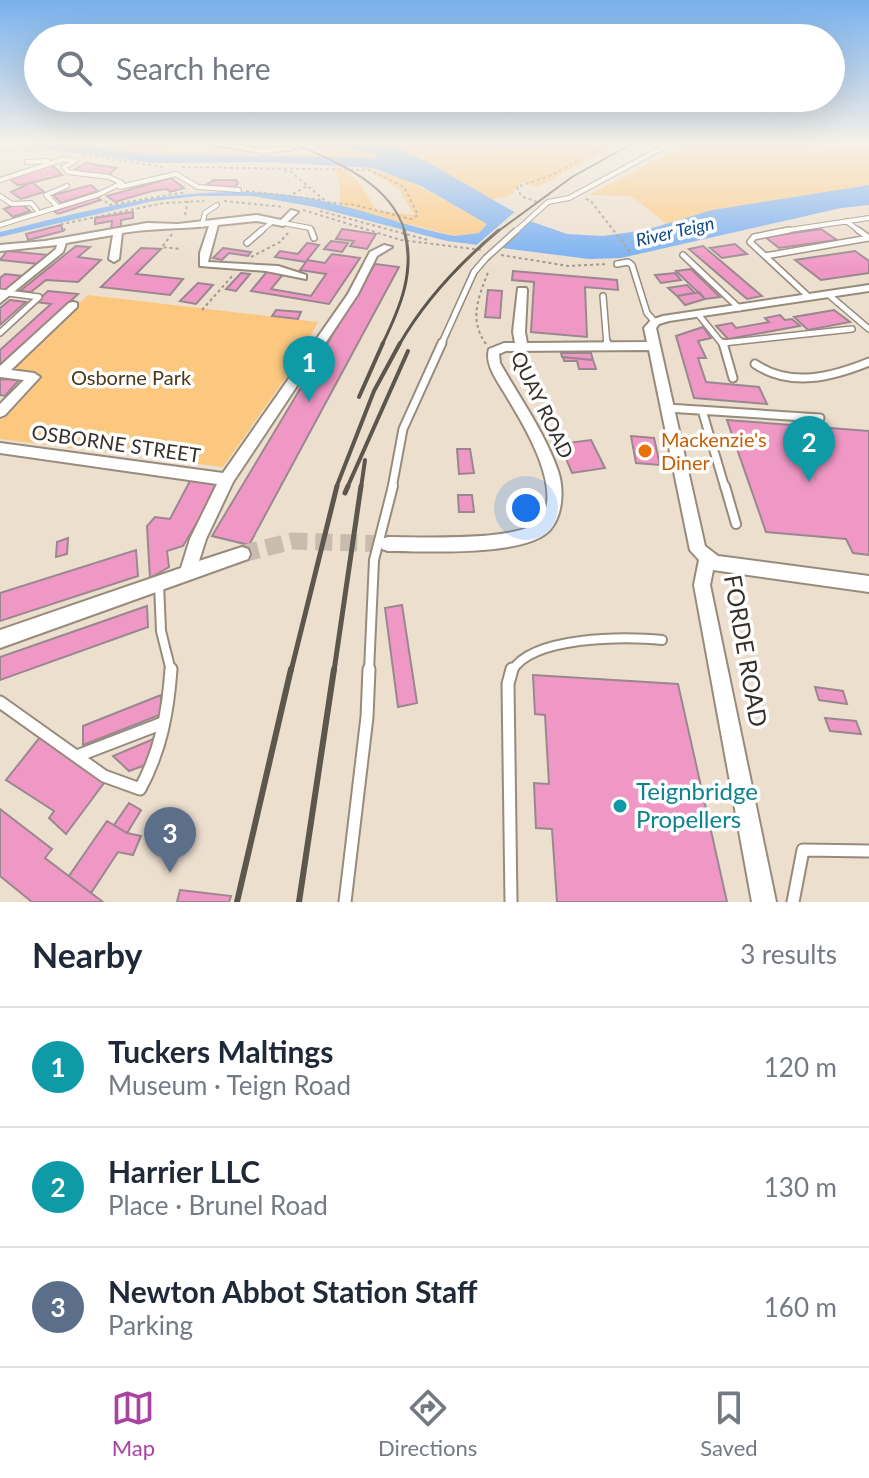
<!DOCTYPE html>
<html lang="en">
<head>
<meta charset="utf-8">
<style>
  body { margin:0; font-family:Lato,sans-serif; background:#f6f6f7; color:#1f2937 }
  .you { position:absolute; left:526px; top:508px; width:28px; height:28px; margin:-20px; border:6px solid #fff; border-radius:50%; background:#1a73e8; box-shadow:0 0 0 12px #1a73e833 }
  .badge { display:grid; place-items:center; width:52px; height:52px; border-radius:50%; background:#aa42a4; color:#fff; font-size:26px; font-weight:700 }
  .pin { position:absolute; translate:-50% -66px; filter:drop-shadow(0 2px 4px #0008) }
  .pin::after { content:''; position:absolute; top:42px; width:28px; height:24px; background:inherit; clip-path:polygon(0 0,100% 0,50% 100%) }
  .list { margin:0; padding:0; list-style:none }
  h2 { display:flex; justify-content:space-between; align-items:center; height:104px; margin:0; padding:0 32px; font-size:34px }
  h2 small { font-size:26px; font-weight:400; color:#747a83 }
  .list li { display:grid; grid-template-columns:52px 1fr auto; gap:24px; align-items:center; box-sizing:border-box; height:120px; padding:0 32px; border-top:2px solid #e0e1e3 }
  .list b { display:block; font-size:30px; white-space:nowrap }
  .list p { margin:0; font-size:26px; white-space:nowrap; color:#747a83 }
  .list em { font-size:26px; font-style:normal; color:#747a83 }
  .icon { flex:none; width:44px; height:44px; fill:none; stroke:currentColor; stroke-width:2; stroke-linecap:round; stroke-linejoin:round }
  .map { position:relative; flex:none; width:869px; height:902px; overflow:hidden }
  .search { position:absolute; background:#fff; box-shadow:0 8px 32px #0002; left:24px; right:24px; top:24px; height:88px; display:flex; align-items:center; gap:20px; box-sizing:border-box; padding:0 28px; border-radius:44px; color:#747a83; font-size:30px }
  .sheet { height:464px; background:#fff }
  nav { display:flex; justify-content:space-around; align-items:center; box-sizing:border-box; height:112px; border-top:2px solid #e0e1e3; background:#fff; font-size:22px; color:#747a83 }
  nav a { display:grid; justify-items:center; gap:4px }
  nav .on { color:#aa42a4 }
  .map>svg:first-child { display:block }
  .green { fill:#fcc880 }
  .water { fill:#74adf3 }
  .pier { fill:#ecdfce }
  .building { fill:#f098c5; stroke:#9a8790; stroke-width:2 }
  .lines { fill:none; stroke-linecap:round; stroke-linejoin:round }
  .street-tunnel { stroke:#c7bcad; stroke-width:17; stroke-dasharray:17 8; stroke-linecap:butt }
  .lane-far4-casing { stroke:#978b7c; stroke-width:6 }
  .lane-far3-casing { stroke:#978b7c; stroke-width:8 }
  .lane-far2-casing { stroke:#978b7c; stroke-width:11 }
  .lane-far1-casing { stroke:#978b7c; stroke-width:12 }
  .lane-casing { stroke:#978b7c; stroke-width:15 }
  .street-casing { stroke:#978b7c; stroke-width:4 }
  .path { stroke:#9f9689; stroke-width:2; stroke-dasharray:3 3; stroke-linecap:butt }
  .lane-far4 { stroke:#fff; stroke-width:4 }
  .lane-far3 { stroke:#fff; stroke-width:5 }
  .lane-far2 { stroke:#fff; stroke-width:7 }
  .lane-far1 { stroke:#fff; stroke-width:8 }
  .lane { stroke:#fff; stroke-width:11 }
  .street { fill:#fff; fill-rule:evenodd }
  .rail-far4 { stroke:#5d564d; stroke-width:2 }
  .rail-far3 { stroke:#5d564d; stroke-width:3 }
  .rail-far2 { stroke:#5d564d; stroke-width:4 }
  .rail-far1 { stroke:#5d564d; stroke-width:5 }
  .rail { stroke:#5d564d; stroke-width:6 }
  .lane-bridge-far1-casing { stroke:#978b7c; stroke-width:6; stroke-linecap:butt }
  .lane-bridge-casing { stroke:#978b7c; stroke-width:8; stroke-linecap:butt }
  .lane-bridge-far1 { stroke:#fff; stroke-width:4 }
  .lane-bridge { stroke:#fff; stroke-width:5 }
  .food-dot { fill:#e8710a; stroke:#fff; stroke-width:3 }
  .culture-dot { fill:#0f9aa8; stroke:#fff; stroke-width:3 }
  .labels { text-anchor:middle; stroke-width:7; stroke-linejoin:round; paint-order:stroke }
  .far-water-label { font-size:18px; font-style:italic; fill:#0f4987; stroke:#fff }
  .park-label { font-size:20px; fill:#4f3815; stroke:#fff }
  .street-label { font-size:20px; fill:#35302a; stroke:#fff }
  .food-label { font-size:20px; fill:#c56008; stroke:#fff; text-anchor:start }
  .near-street-label { font-size:24px; fill:#35302a; stroke:#fff }
  .near-culture-label { font-size:24px; fill:#0d838f; stroke:#fff; text-anchor:start }
</style>
</head>
<body>
<div class="map">
<svg width="869" height="902" viewBox="0 0 869 902">
  <rect width="100%" height="100%" fill="#ecdfce"/>
  <path class="green" d="M53,143l62,6 16,-6h16l30,7 156,5 -27,-12h26l46,13 -3,2 -236,-5z
    M384,143h237l-83,44 -15,-5 -7,5 -3,7 -22,6 -62,-37z
    M689,143h180v42l-157,25 -45,14 -36,-28 -42,-1z
    M334,167c20,1 32,28 43,43l37,5 -15,-26 -37,-22 46,13 80,44 -9,9 -25,3 -114,-30v-19z
    M88,295l230,27 -22,41 -73,104 -223,-28v-19l40,-45 -30,-6z"/>
  <path class="water" d="M0,143h61l78,10 236,5 3,-2 -46,-13 58,2 39,18 101,58 37,13 36,2 43,-6 66,-20 157,-25v20l-28,3 -220,50 -32,1 -142,-18 -132,-34 -63,-11h-55l-44,5 -153,36v-5c96,-24 189,-49 289,-37 56,7 110,30 165,41l25,-3 8,-9 -66,-38 -48,-18 -104,-6 -116,1z"/>
  <path class="pier" d="M517,210l17,8 -38,35 -23,-5z"/>
  <path class="building" d="M86,163l30,5 -8,8 -34,-6z
    M52,165l10,10 -35,9 -10,1 -7,-6z
    M171,178l13,10 -14,4 -3,-3 -15,2 -37,11 -8,-6z
    M214,180h22l2,3 -4,6 -31,-2z
    M32,182l12,10 -23,7 -10,-7z
    M91,185l7,6 -37,12 -8,-8z
    M97,197l4,3 -43,14 -4,-3z
    M21,203l9,8 -17,6 -9,-8z
    M133,212v6l-12,2v7l-10,2 1,-8 -17,3v-6z
    M61,225l2,6 -35,9 -2,-6z
    M342,229l34,5 -9,15 -17,-3 4,-5 -18,-2z
    M821,229l16,11 -58,8 -14,-11z
    M331,241l17,2 -6,9 -18,-3z
    M307,243l12,2 -12,15 18,3 7,-9 28,4 -31,46 -78,-13 18,-22 16,3 -14,17 40,7 15,-22 -26,-4 6,-8 -31,-5 5,-6 18,3z
    M735,244l12,10 -25,4 -12,-10z
    M76,246l14,1 -12,10 23,3 -23,22 -32,-2 -15,12 -11,-1z
    M703,246l59,50 -15,3 -58,-50z
    M141,248l20,1 -25,25 47,5 -13,16 -69,-8z
    M223,248l28,4 -3,4 -19,-3 -7,7 -9,-2z
    M7,251l42,4 -11,9 -38,-4z
    M855,251l14,10v12l-48,7 -26,-20z
    M375,264l24,3 -150,278 -37,-9z
    M691,269l29,28 -15,2 -29,-28z
    M513,271l104,9 1,10 -33,-3 2,50 -56,-5 3,-50 -22,-2z
    M241,273l9,1 -14,17 -10,-2z
    M675,273l6,7 -20,3 -6,-8z
    M5,274l18,2 -18,15 -5,-1v-12z
    M198,283l15,2 -17,19 -16,-3z
    M687,285l8,8 -18,3 -9,-8z
    M488,290l14,1 -2,27 -15,-1z
    M48,291l30,3 -78,73v-17l51,-46 -15,-2z
    M699,292l6,7 -20,6 -8,-9z
    M10,300l16,2 -26,23v-17z
    M276,310l25,2 -3,7 -26,-3z
    M834,310l16,12 -42,8 -14,-13z
    M780,315l5,5 7,-1 8,7 -72,13 -12,-13 16,-3 4,5 33,-6 -4,-4z
    M703,327l8,11 -13,3 8,17h-8l8,24 53,5 8,17 -73,-6 -18,-62z
    M561,353h30l2,7 -31,-3z
    M563,357l30,3 3,9h-17l-2,-8h-13z
    M0,379l19,1 -14,16 -5,-1z
    M727,420l142,11v124l-16,-2 -7,-14 -80,-7z
    M631,436l23,2 6,27 -24,-2z
    M591,440l14,28 -33,5 -12,-29z
    M457,449h13l4,24 -15,1z
    M192,477l30,4 -39,65 -16,5 2,16 -19,11 -3,-52 8,-9 15,2z
    M458,495h14l2,17h-15z
    M68,538l-1,16 -11,3 1,-15z
    M136,550l2,26 -138,45v-28z
    M402,605l15,98 -19,4 -13,-99z
    M147,606l1,21 -148,53v-23z
    M533,675l145,9 49,218h-170l-5,-73 -16,-1 -2,-45 15,1 -4,-69 -10,-1z
    M815,687l28,4 4,13 -28,-4z
    M161,695l1,19 -79,31v-19z
    M825,718l31,3 5,13 -31,-3z
    M41,736l63,47 -38,51 -17,-16 5,-7 -48,-31z
    M156,738l-5,25 -22,8 -16,-15z
    M129,803l12,7 -14,23 -13,-8z
    M0,809l52,40 -7,9 58,44h-71l-32,-26z
    M107,821l20,12 14,3 -8,19 -15,-3 -27,41 -22,-17z
    M180,890l51,6 -2,6h-52z"/>
  <g class="lines">
    <path class="street-tunnel" d="M242,554l50,-13 96,3"/>
    <defs>
      <path id="lane-far4" d="M487,143h52
        M27,162l21,-1
        M0,180l64,-21 11,2 -11,6 4,5 41,5 13,6 -25,12 -97,30
        M120,187l56,-13 22,13 41,3
        M0,196l12,8 19,-1 6,7
        M548,202l21,-4 102,-55
        M58,207l-12,-12 21,-9
        M846,221l15,11
        M283,223l27,5 2,4
        M202,225l3,-12 12,-8
        M260,232l13,-11
        M776,232l93,-14"/>
      <path id="lane-far3" d="M311,230l3,8
        M789,230l-35,7 -4,5 59,55
        M858,230l11,8
        M247,243l15,-13
        M683,255l56,53
        M765,256l104,-18
        M617,264l11,-2 4,3 15,48 8,9
        M0,292l39,5 -39,36
        M829,295l40,34
        M603,296l4,49
        M698,314l25,31
        M723,343l129,-14
        M441,345l33,-73 12,-14"/>
      <path id="lane-far2" d="M607,343v3
        M723,343l10,35
        M755,364c36,24 77,13 114,-2
        M667,408l153,10
        M702,410l23,78
        M392,488l11,-59 39,-86"/>
      <path id="lane-far1" d="M725,486l11,38
        M159,584l2,47 10,40
        M369,671l5,-111 19,-74
        M512,671c20,-35 114,-35 150,-31"/>
      <path id="lane" d="M0,702l104,74 36,13c21,-39 28,-77 31,-120
        M77,756l86,-33
        M345,902l22,-185 2,-48
        M511,902l-3,-218 4,-15
        M793,902l10,-52 66,1"/>
      <path id="street" d="M204,143h16l43,6 28,-2 4,2 -32,4z
        M291,210l7,2 -15,14 -26,-5 -39,4 -10,37 70,4 28,9v4l-40,-8 -66,-5v-13l9,-27c-29,3 -58,2 -87,7l-3,26 -5,3 -5,-3 4,-24 -47,8 -3,9 -63,51v-8l56,-46 1,-4 -57,6v-6l45,-4 102,-18 31,1 79,-9 24,5z
        M384,245l8,2 -15,9 -19,38 -125,188 -27,57 -7,22 43,-14 6,2 2,5 -2,5 -248,89v-18l181,-62 9,-29 27,-55 -217,-31v-10l223,30 125,-179 22,-42z
        M869,285v6l-200,30 -10,3 -3,4 49,218 13,10 151,20v16l-156,-22 -3,15 66,317h-24l-58,-317 5,-25 -9,-10 -41,-200 -143,1 -7,3 1,9c20,35 45,70 58,108 6,18 5,44 -8,59 -24,27 -127,21 -162,21l-6,-2 -2,-5 2,-5 6,-2c30,0 133,5 152,-17 24,-29 -16,-95 -32,-121 -8,-15 -24,-33 -19,-50l15,-6h11l-2,-11 5,-44h8l1,2 -2,42 2,11 120,-1 -3,-14 7,-8 12,-4z
        M73,302l4,1v4l-66,63 23,3 6,4 -35,38 -5,2v-13l24,-24 -24,-3v-11l69,-63z"/>
    </defs>
    <use href="#lane-far4" class="lane-far4-casing"/>
    <use href="#lane-far3" class="lane-far3-casing"/>
    <use href="#lane-far2" class="lane-far2-casing"/>
    <use href="#lane-far1" class="lane-far1-casing"/>
    <use href="#lane" class="lane-casing"/>
    <use href="#street" class="street-casing"/>
    <path class="path" d="M0,148l40,3
      M83,155l80,12
      M182,167l188,3 34,17 14,28 -7,4 -56,-14 -30,-3
      M284,171l7,1 38,32
      M246,191l76,9
      M293,194l14,-8
      M586,199l4,1 41,53
      M105,201l4,4 78,-13
      M224,201l60,6
      M537,202l-16,-6 -4,-9 35,-12 58,-32
      M303,210l98,30 81,10
      M320,211l108,29
      M185,215l3,-14
      M65,231l-3,-7 102,-21 40,-2
      M172,234l-10,13 18,2
      M501,255l67,11 40,-2
      M251,257l29,-15 8,-9
      M202,310l32,-36
      M486,344c-18,-25 -7,-48 3,-74"/>
    <use href="#lane-far4" class="lane-far4"/>
    <use href="#lane-far3" class="lane-far3"/>
    <use href="#lane-far2" class="lane-far2"/>
    <use href="#lane-far1" class="lane-far1"/>
    <use href="#lane" class="lane"/>
    <use href="#street" class="street"/>
    <path class="rail-far4" d="M292,143c43,18 99,40 113,89
      M497,232l75,-55 61,-34"/>
    <path class="rail-far3" d="M382,345c18,-37 34,-74 22,-115
      M399,345c25,-44 62,-83 100,-115"/>
    <path class="rail-far2" d="M359,397l24,-54
      M336,488l38,-97 26,-48
      M347,488l61,-137
      M361,488l4,-28"/>
    <path class="rail-far1" d="M345,493l3,-7
      M291,671l46,-185
      M334,671l27,-185"/>
    <path class="rail" d="M237,902l54,-233
      M299,902l35,-233"/>
    <defs>
      <path id="lane-bridge-far1" d="M515,232l33,-30"/>
      <path id="lane-bridge" d="M486,258l31,-28"/>
    </defs>
    <use href="#lane-bridge-far1" class="lane-bridge-far1-casing"/>
    <use href="#lane-bridge" class="lane-bridge-casing"/>
    <use href="#lane-bridge-far1" class="lane-bridge-far1"/>
    <use href="#lane-bridge" class="lane-bridge"/>
  </g>
  <linearGradient id="sky" x2="0" y2="1"><stop stop-color="#79b1ec"/><stop offset="0.53" stop-color="#f6f1e9"/><stop offset="1" stop-color="#f6f1e9" stop-opacity="0"/></linearGradient>
  <rect width="869" height="269" fill="url(#sky)"/>
  <circle class="food-dot" cx="645" cy="451" r="8"/>
  <circle class="culture-dot" cx="620" cy="806" r="8"/>
  <g class="labels">
    <g class="far-water-label">
      <text transform="translate(675 232) rotate(-13)" y="6">River Teign</text>
    </g>
    <g class="park-label">
      <text x="131" y="385">Osborne Park</text>
    </g>
    <g class="street-label">
      <text transform="translate(542 405) rotate(64)" y="7">QUAY ROAD</text>
      <text transform="translate(116 444) rotate(8)" y="7">OSBORNE STREET</text>
    </g>
    <g class="food-label">
      <text x="661" y="447">Mackenzie's<tspan x="661" dy="23">Diner</tspan></text>
    </g>
    <g class="near-street-label">
      <text transform="translate(745 651) rotate(80)" y="8">FORDE ROAD</text>
    </g>
    <g class="near-culture-label">
      <text x="636" y="800">Teignbridge<tspan x="636" dy="28">Propellers</tspan></text>
    </g>
  </g>
</svg>
<div class="you"></div>
<div class="pin badge" style="left:309px;top:402px;background:#0f9aa8">1</div>
<div class="pin badge" style="left:809px;top:482px;background:#0f9aa8">2</div>
<div class="pin badge" style="left:170px;top:873px;background:#5c6f8a">3</div>
<div class="search"><svg class="icon" aria-label="search" viewBox="0 0 24 24"><circle cx="10" cy="10" r="6"/><path d="M15 15l6 6"/></svg>Search here</div>
</div>
<section class="sheet">
<h2>Nearby<small>3 results</small></h2>
<ul class="list">
<li><span class="badge" style="background:#0f9aa8">1</span><div><b>Tuckers Maltings</b><p>Museum · Teign Road</p></div><em>120 m</em></li>
<li><span class="badge" style="background:#0f9aa8">2</span><div><b>Harrier LLC</b><p>Place · Brunel Road</p></div><em>130 m</em></li>
<li><span class="badge" style="background:#5c6f8a">3</span><div><b>Newton Abbot Station Staff</b><p>Parking</p></div><em>160 m</em></li>
</ul>
</section>
<nav>
<a class="on"><svg class="icon" aria-label="map" viewBox="0 0 24 24"><path d="M3 6l6-2 6 2 6-2v14l-6 2-6-2-6 2zM9 4v14M15 6v14"/></svg>Map</a>
<a><svg class="icon" aria-label="directions" viewBox="0 0 24 24"><path d="M12 3l9 9-9 9-9-9zM9 14v-3h6M13 9l2 2-2 2"/></svg>Directions</a>
<a><svg class="icon" aria-label="saved" viewBox="0 0 24 24"><path d="M7 4h10v16l-5-4-5 4z"/></svg>Saved</a>
</nav>
</body>
</html>
